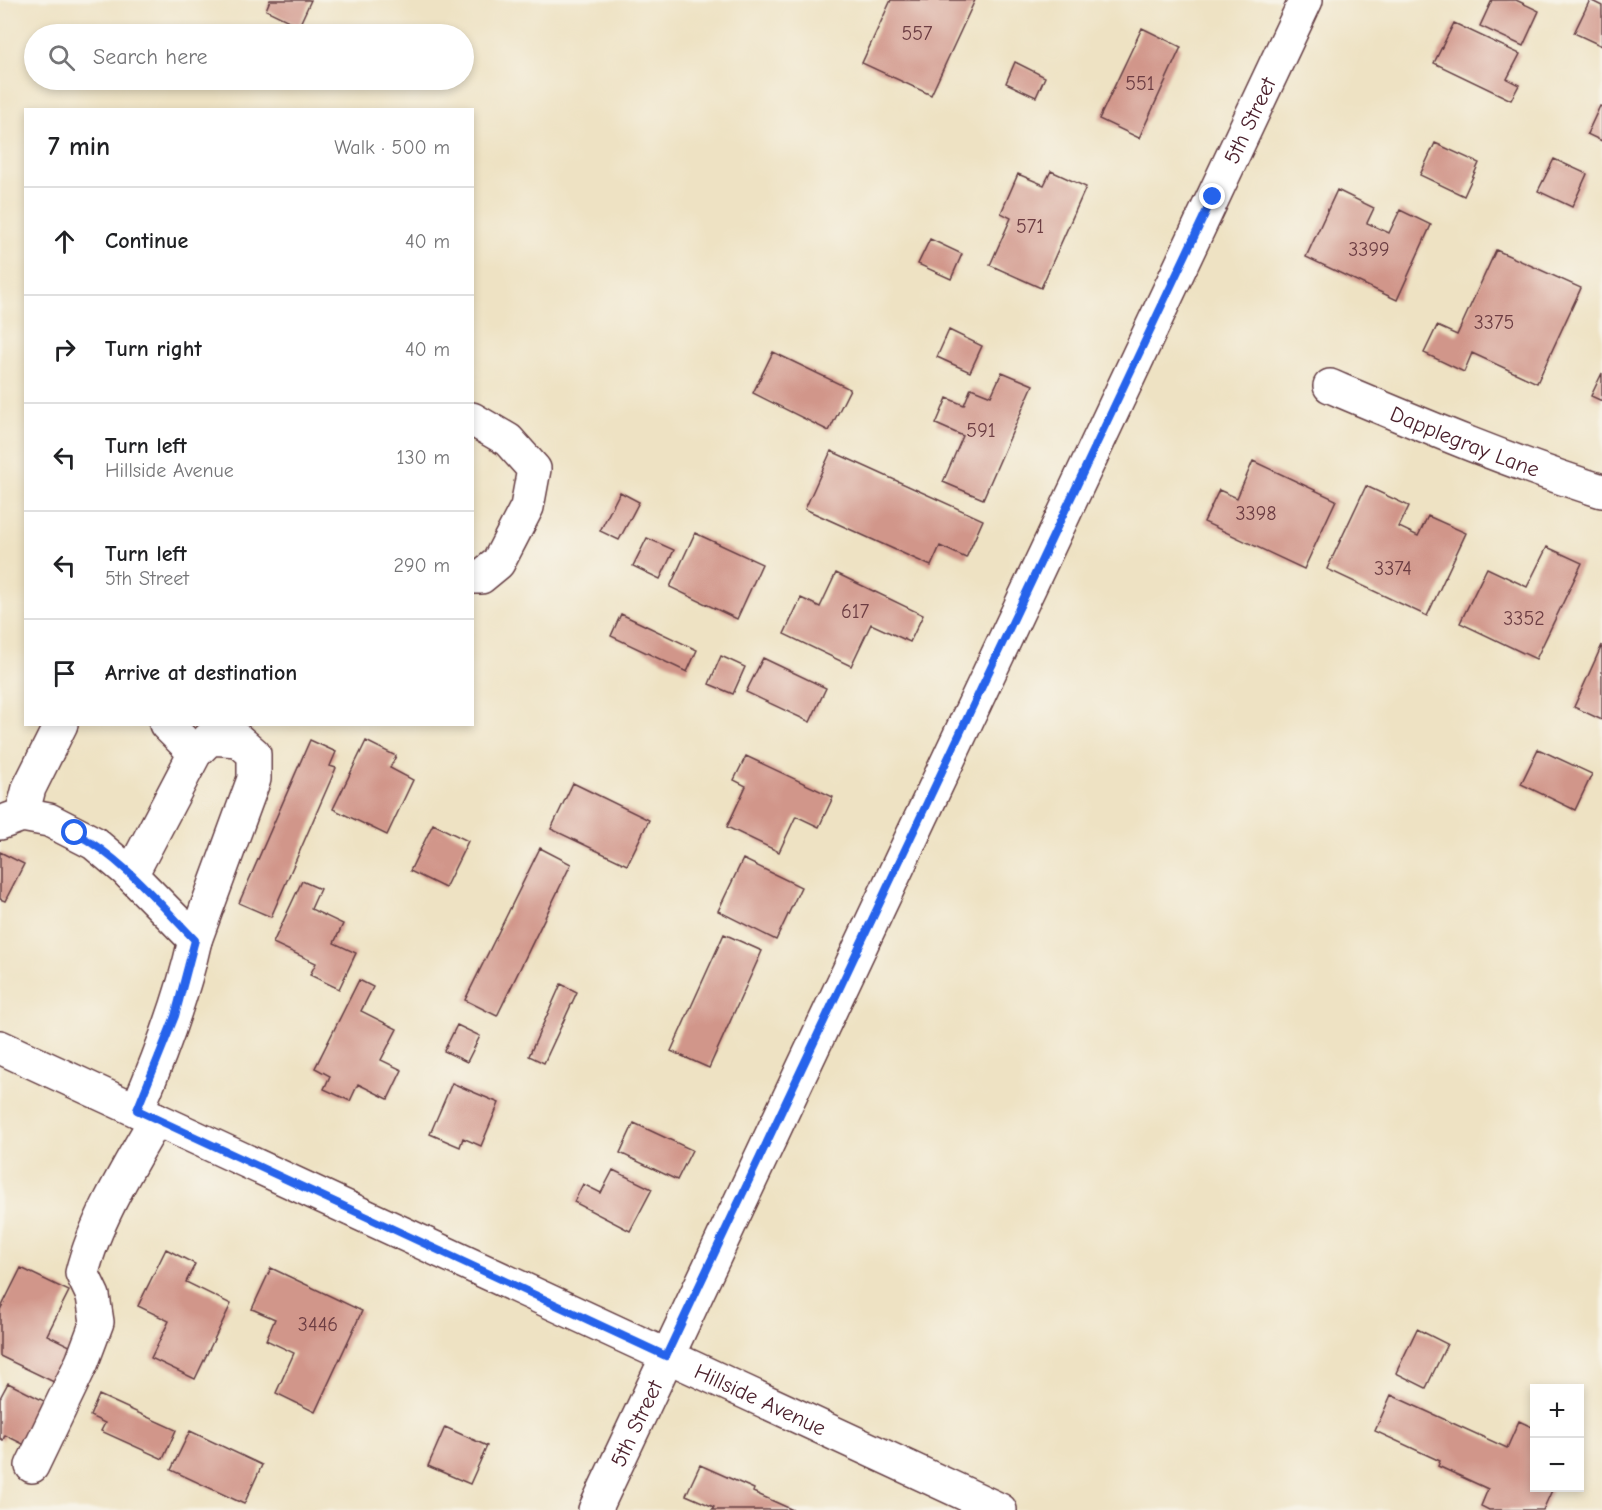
<!DOCTYPE html>
<html lang="en">
<head>
<meta charset="utf-8">
<style>
  body { margin:0; font-family:"Comic Neue",sans-serif; background:#f2f2f2; color:#202124 }
  .controls { position:absolute; right:18px; bottom:18px; display:grid; overflow:hidden; border-radius:0px; box-shadow:0 3px 9px #0003 }
  .controls button { width:54px; height:54px; display:grid; place-items:center; padding:0; border:0; border-bottom:2px solid #e0e0e0; background:#fff; color:#202124; font:30px sans-serif }
  .stop { position:absolute; width:18px; height:18px; margin:-14px; border:4px solid #2563eb; border-radius:50%; background:#fff }
  .stop.end { background:#2563eb; border-color:#fff; box-shadow:0 2px 6px #0008 }
  .list { margin:0; padding:0; list-style:none }
  h2 { display:flex; justify-content:space-between; align-items:center; height:78px; margin:0; padding:0 24px; font-size:26px }
  h2 small { font-size:20px; font-weight:400; color:#757577 }
  .list li { display:grid; grid-template-columns:39px 1fr auto; gap:18px; align-items:center; box-sizing:border-box; height:108px; padding:0 24px; border-top:2px solid #e0e0e0 }
  .list b { display:block; font-size:22px; white-space:nowrap }
  .list p { margin:0; font-size:20px; white-space:nowrap; color:#757577 }
  .list em { font-size:20px; font-style:normal; color:#757577 }
  .icon { flex:none; width:33px; height:33px; fill:none; stroke:currentColor; stroke-width:2; stroke-linecap:round; stroke-linejoin:round }
  .map { position:relative; flex:none; width:1602px; height:1510px; overflow:hidden }
  .search { position:absolute; background:#fff; box-shadow:0 3px 9px #0003; left:24px; top:24px; width:450px; height:66px; display:flex; align-items:center; gap:15px; box-sizing:border-box; padding:0 21px; border-radius:33px; color:#757577; font-size:22px }
  .panel { position:absolute; background:#fff; box-shadow:0 3px 9px #0003; left:24px; top:108px; width:450px; height:618px; border-radius:0px }
  .map>svg:first-child { display:block }
  .building { fill:#d1968a }
  .lines { fill:none; stroke-linecap:round; stroke-linejoin:round }
  .minor-casing { stroke:#633c42; stroke-width:36 }
  .minor { stroke:#fff; stroke-width:33 }
  .route { stroke:#2563eb; stroke-width:8 }
  .labels { text-anchor:middle; stroke-width:5; stroke-linejoin:round; paint-order:stroke }
  .number-label { font-size:20px; fill:#6c3d43 }
  .street-label { font-size:22px; fill:#4a1f2b; stroke:#f7f3e8 }
</style>
</head>
<body>
<div class="map">
<svg width="1602" height="1510" viewBox="0 0 1602 1510">
  <rect width="100%" height="100%" fill="#f7f3e8"/>
  <filter id="ink" filterUnits="userSpaceOnUse"><feTurbulence type="fractalNoise" baseFrequency=".0167" numOctaves="2"/><feDisplacementMap in="SourceGraphic" scale="12" xChannelSelector="R" yChannelSelector="G"/><feConvolveMatrix kernelMatrix="1 2 1 2 8 2 1 2 1" color-interpolation-filters="sRGB"/></filter>
  <filter id="wash" filterUnits="userSpaceOnUse"><feTurbulence type="fractalNoise" baseFrequency=".008" numOctaves="4" result="noise"/><feDisplacementMap in="SourceGraphic" scale="24" xChannelSelector="R" yChannelSelector="G"/><feGaussianBlur stdDeviation="1.35" result="paint"/><feColorMatrix in="noise" values="0 0 0 0 0 0 0 0 0 0 0 0 0 0 0 0 0 1.4 0 .05"/><feComposite in="paint" operator="in"/></filter>
  <g filter="url(#wash)">
    <rect width="100%" height="100%" fill="#eee2c3"/>
    <g id="blocks">
      <path class="building" d="M270,0h41l-12,26 -33,-16z
        M891,0h84l-44,95 -69,-32z
        M1492,0h24l23,11 -16,35 -43,-20z
        M1590,0l12,6v40l-28,-13z
        M1454,23l66,31 -13,25 12,6 -8,15 -77,-37z
        M1142,28l39,19 -42,91 -40,-19z
        M1015,62l30,15 -9,20 -30,-14z
        M1600,106l2,1v34l-15,-7z
        M1435,143l44,20 -15,33 -44,-21z
        M1554,159l33,15 -15,33 -34,-16z
        M1051,171l35,16 -45,101 -51,-23 21,-47 -10,-5 17,-39 26,11z
        M1337,190l37,18 -7,15 22,10 11,-23 31,15 -34,75 -91,-43z
        M930,239l32,15 -11,25 -33,-15z
        M1496,250l85,38 -44,95 -65,-30 -8,19 -40,-19 13,-27 20,9z
        M949,330l33,16 -12,26 -33,-15z
        M773,352l77,37 -21,42 -76,-38z
        M1002,372l31,13 -50,114 -40,-17 20,-46 -27,-12 11,-26 17,7 7,-17 20,8z
        M1602,373v28l-11,-5z
        M831,451l152,69 -17,38 -26,-12 -9,20 -126,-57z
        M1253,461l83,39 -32,69 -100,-47 15,-32 18,8z
        M1366,486l43,20 -10,21 19,9 10,-20 38,17 -39,83 -100,-47z
        M620,492l19,10 -20,38 -19,-9z
        M695,533l67,31 -25,55 -67,-32z
        M647,538l27,12 -14,29 -27,-13z
        M1547,547l35,16 -46,96 -76,-36 27,-55 40,19z
        M836,573l87,42 -13,27 -39,-18 -20,42 -67,-32 17,-36 19,9z
        M621,614l76,36 -10,22 -76,-36z
        M1602,645v75l-28,-13z
        M721,656l24,11 -12,27 -24,-10z
        M763,658l63,30 -16,34 -64,-30z
        M310,740l26,12 -6,14 6,2 -65,149 -32,-14z
        M366,741l30,15 -6,12 23,12 -26,55 -54,-26z
        M1538,749l54,25 -17,36 -54,-26z
        M746,756l87,41 -14,30 -23,-11 -17,36 -52,-25 19,-41 -12,-6z
        M573,783l76,37 -22,45 -76,-36z
        M433,824l35,17 -23,47 -35,-17z
        M540,848l31,16 -74,152 -32,-16z
        M0,852l24,12 -19,37 -5,-2z
        M743,859l58,28 -25,53 -58,-29z
        M302,881l18,8 -9,20 32,15 -9,19 22,10 -17,36 -29,-14 6,-12 -43,-20z
        M724,934l38,17 -53,117 -38,-17z
        M359,980l14,7 -12,24 36,18 -16,31 21,10 -14,29 -30,-15 -8,17 -26,-12 6,-13 -15,-8z
        M561,984l16,8 -33,71 -15,-7z
        M457,1025l23,11 -13,26 -23,-11z
        M452,1083l47,20 -18,43 -18,-8 -3,9 -30,-13z
        M634,1123l58,27 -15,30 -57,-27z
        M613,1170l39,19 -22,42 -56,-29 9,-18 18,9z
        M166,1249l29,15 -9,18 45,22 -36,75 -44,-21 18,-37 -31,-15z
        M21,1268l48,23 -22,44 29,14 -18,35 -58,-28v-46z
        M271,1268l91,43 -47,101 -39,-19 18,-40 -28,-13 9,-21 -23,-10z
        M1417,1329l30,15 -21,44 -30,-15z
        M8,1383l42,21 -21,43 -24,-12 -2,5 -3,-2v-40z
        M99,1395l77,35 -13,29 -62,-28 4,-8 -15,-7z
        M1391,1395l116,53 12,-27 15,7v60h19l-10,22h-54l-8,-4 7,-17 -50,-23 2,-5 -65,-30z
        M445,1427l42,19 -17,38 -42,-18z
        M190,1431l72,34 -18,39 -73,-34z
        M700,1465l54,24 -1,3 40,18h-81l2,-3 -28,-12z"/>
    </g>
  </g>
  <g filter="url(#ink)">
    <use href="#blocks" fill-opacity="0" stroke="#633c42" stroke-width="1.5"/>
    <g class="lines">
      <defs>
        <g id="minor">
          <path id="s1" d="M1330,386c90,38 179,76 272,105"/>
          <path d="M472,419l36,21 26,29 -7,38 -29,56 -17,14h-9"/>
          <path d="M166,724l29,29"/>
          <path d="M22,815l7,-27 32,-64"/>
          <path d="M0,823l22,-8 27,5 45,23 32,27 69,70c-13,59 -34,114 -58,170"/>
          <path d="M131,875l64,-122 15,-15 28,2 16,14v25l-59,161"/>
          <path id="s2" d="M0,1047l1000,463"/>
          <path d="M32,1466l50,-104 15,-40 -4,-26 -11,-23c13,-52 47,-107 74,-154"/>
          <path id="s3" d="M595,1510l711,-1510"/>
        </g>
      </defs>
      <use href="#minor" class="minor-casing"/>
      <use href="#minor" class="minor"/>
    </g>
  </g>
  <g class="lines" filter="url(#ink)">
    <path class="route" d="M75,833c47,25 83,69 120,107l-20,76 -38,94 529,246 547,-1159"/>
  </g>
  <g class="labels">
    <g class="number-label">
      <text x="917" y="40">557</text>
      <text x="1140" y="90">551</text>
      <text x="1030" y="233">571</text>
      <text x="1369" y="256">3399</text>
      <text x="1494" y="329">3375</text>
      <text x="981" y="437">591</text>
      <text x="1256" y="520">3398</text>
      <text x="1393" y="575">3374</text>
      <text x="855" y="618">617</text>
      <text x="1524" y="625">3352</text>
      <text x="318" y="1331">3446</text>
    </g>
    <g class="street-label">
      <text dy="8" stroke="none"><textPath href="#s3" startOffset="1536">5th Street</textPath></text>
      <text dy="8" stroke="none"><textPath href="#s1" startOffset="146">Dapplegray Lane</textPath></text>
      <text dy="8" stroke="none"><textPath href="#s2" startOffset="838">Hillside Avenue</textPath></text>
      <text dy="8" stroke="none"><textPath href="#s3" startOffset="96">5th Street</textPath></text>
    </g>
  </g>
</svg>
<div class="controls">
<button>+</button>
<button>−</button>
</div>
<div class="stop" style="left:75px;top:833px"></div>
<div class="stop end" style="left:1213px;top:197px"></div>
<div class="search"><svg class="icon" aria-label="search" viewBox="0 0 24 24"><circle cx="10" cy="10" r="6"/><path d="M15 15l6 6"/></svg>Search here</div>
<section class="panel">
<h2>7 min<small>Walk · 500 m</small></h2>
<ul class="list">
<li><svg class="icon" aria-label="ahead" viewBox="0 0 24 24"><path d="M12 20V5M6 11l6-6 6 6"/></svg><div><b>Continue</b></div><em>40 m</em></li>
<li><svg class="icon" aria-label="right" viewBox="0 0 24 24"><path d="M7 20v-9h11M14 6l5 5-5 5"/></svg><div><b>Turn right</b></div><em>40 m</em></li>
<li><svg class="icon" aria-label="left" viewBox="0 0 24 24"><path d="M17 20v-9H6M10 6l-5 5 5 5"/></svg><div><b>Turn left</b><p>Hillside Avenue</p></div><em>130 m</em></li>
<li><svg class="icon" aria-label="left" viewBox="0 0 24 24"><path d="M17 20v-9H6M10 6l-5 5 5 5"/></svg><div><b>Turn left</b><p>5th Street</p></div><em>290 m</em></li>
<li><svg class="icon" aria-label="arrive" viewBox="0 0 24 24"><path d="M6 21V4h12l-3 4 3 4H6"/></svg><div><b>Arrive at destination</b></div></li>
</ul>
</section>
</div>
</body>
</html>
